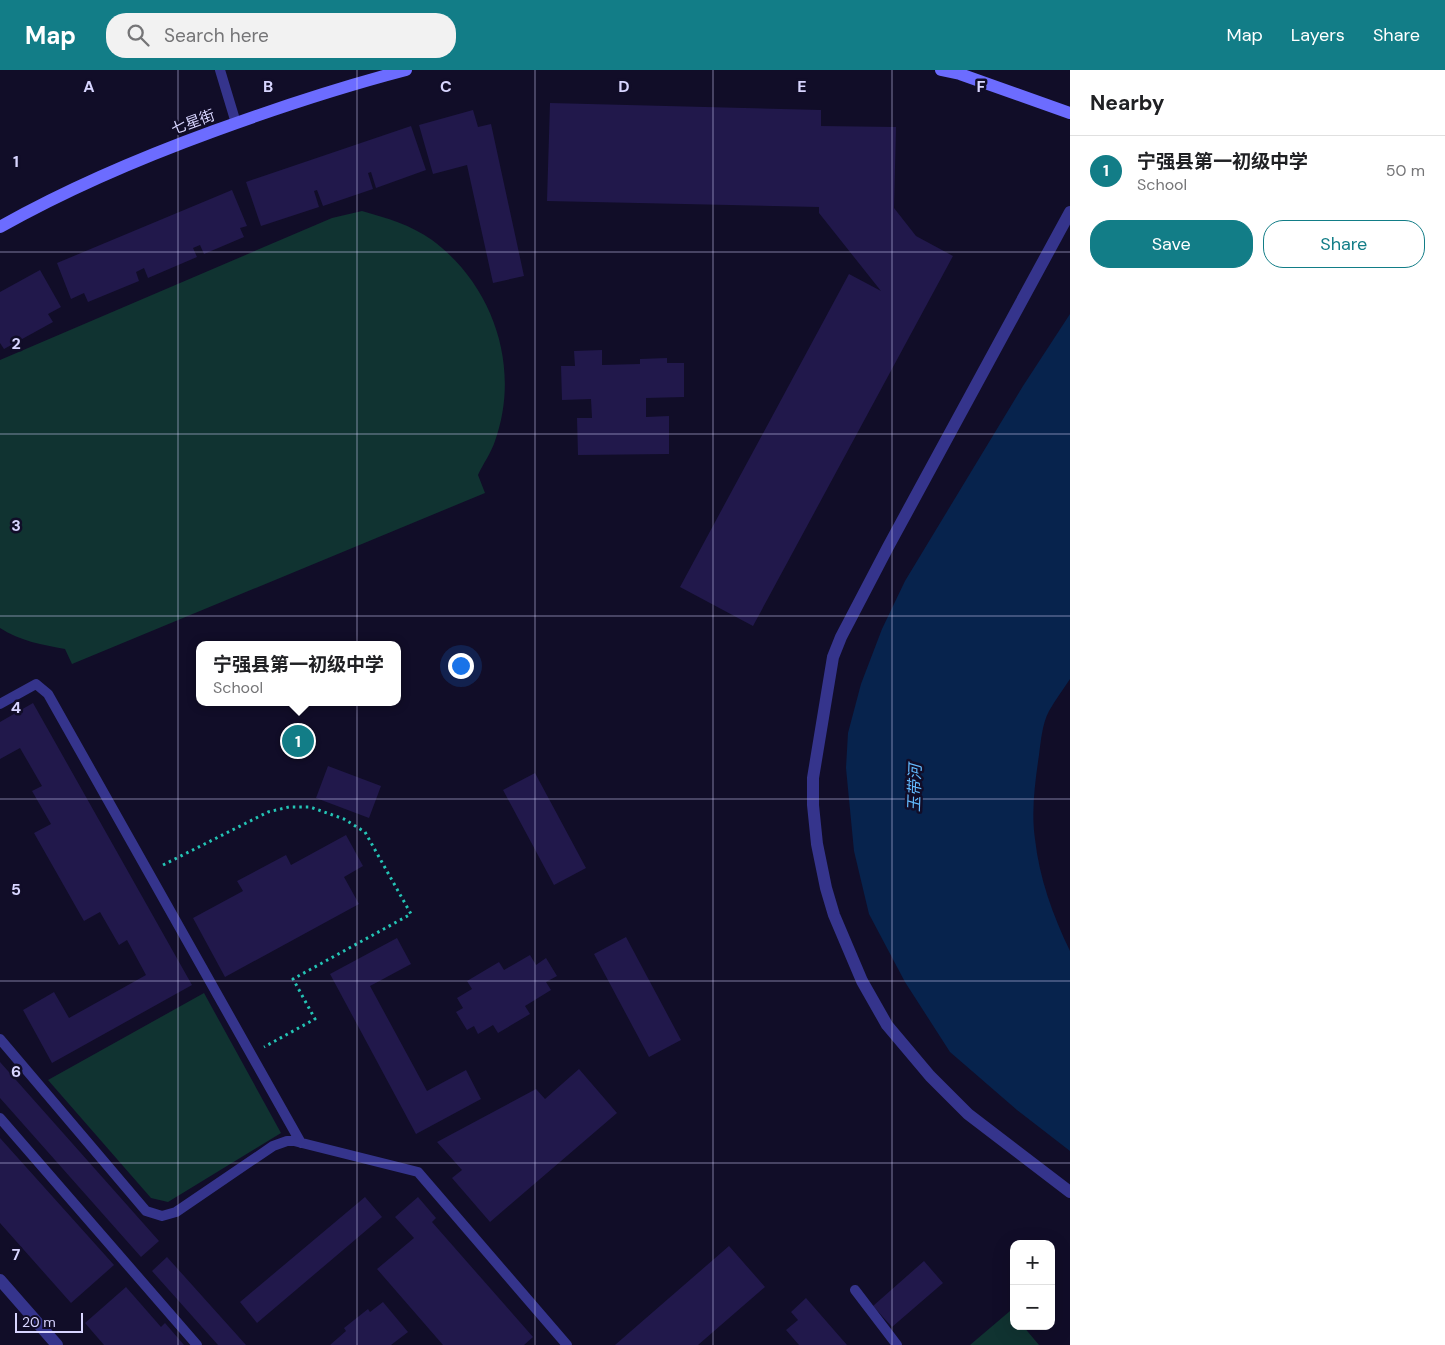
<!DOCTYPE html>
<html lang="en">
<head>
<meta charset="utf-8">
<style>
  body { margin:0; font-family:"DM Sans","Noto Sans SC",sans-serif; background:#f2f2f2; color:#202124 }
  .controls { position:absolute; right:15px; bottom:15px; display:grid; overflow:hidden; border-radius:10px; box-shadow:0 5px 20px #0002 }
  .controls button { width:45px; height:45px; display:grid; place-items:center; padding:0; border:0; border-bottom:1px solid #e0e0e0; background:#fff; color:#202124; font:25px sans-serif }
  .scale { position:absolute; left:15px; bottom:12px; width:68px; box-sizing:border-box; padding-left:5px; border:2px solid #d8d5ff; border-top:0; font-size:14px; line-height:18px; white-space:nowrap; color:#d8d5ff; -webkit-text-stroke:4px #110d28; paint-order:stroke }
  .you { position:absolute; left:460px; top:595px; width:18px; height:18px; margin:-12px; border:4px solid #fff; border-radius:50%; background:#1a73e8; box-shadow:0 0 0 8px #1a73e833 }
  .badge { display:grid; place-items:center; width:32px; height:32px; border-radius:50%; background:#127d87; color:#fff; font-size:16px; font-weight:700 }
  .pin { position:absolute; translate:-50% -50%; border:2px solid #fff; box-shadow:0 1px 5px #0006 }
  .popup { position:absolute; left:196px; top:571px; width:205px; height:65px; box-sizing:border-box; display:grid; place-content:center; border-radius:10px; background:#fff; filter:drop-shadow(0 1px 4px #0005); font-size:16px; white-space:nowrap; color:#757577 }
  .popup b { font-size:19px; color:#202124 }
  .popup::after { content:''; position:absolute; left:50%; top:100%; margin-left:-10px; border:10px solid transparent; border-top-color:#fff }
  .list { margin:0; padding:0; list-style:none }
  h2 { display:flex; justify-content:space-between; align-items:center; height:65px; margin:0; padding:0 20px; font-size:21px }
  h2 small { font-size:16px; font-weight:400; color:#757577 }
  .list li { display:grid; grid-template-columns:32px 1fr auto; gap:15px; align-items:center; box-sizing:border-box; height:70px; padding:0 20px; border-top:1px solid #e0e0e0 }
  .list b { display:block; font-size:19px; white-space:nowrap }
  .list p { margin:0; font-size:16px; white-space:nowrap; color:#757577 }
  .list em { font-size:16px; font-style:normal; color:#757577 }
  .actions { display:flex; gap:10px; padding:15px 20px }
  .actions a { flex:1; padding:11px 0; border:1px solid #127d87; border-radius:20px; text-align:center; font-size:18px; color:#127d87 }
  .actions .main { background:#127d87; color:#fff }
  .icon { flex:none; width:28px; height:28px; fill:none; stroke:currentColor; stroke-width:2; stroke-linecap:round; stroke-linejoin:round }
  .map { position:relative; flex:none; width:1070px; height:1275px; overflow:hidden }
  header { display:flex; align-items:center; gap:30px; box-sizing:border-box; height:70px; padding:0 25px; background:#127d87; color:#fff }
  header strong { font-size:24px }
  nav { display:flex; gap:28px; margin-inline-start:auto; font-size:18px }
  .search { width:350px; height:45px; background:#f2f2f2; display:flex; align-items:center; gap:12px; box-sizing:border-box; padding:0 18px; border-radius:20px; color:#757577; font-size:19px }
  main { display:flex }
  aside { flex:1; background:#fff }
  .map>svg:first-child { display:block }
  .green { fill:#103331 }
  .water { fill:#07234d }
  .building { fill:#21184b }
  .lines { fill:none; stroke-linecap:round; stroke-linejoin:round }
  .path { stroke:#24c4b5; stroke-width:3; stroke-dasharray:2.5 4; stroke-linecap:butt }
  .service { stroke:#35348c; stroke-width:10 }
  .tertiary { stroke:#35348c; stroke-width:12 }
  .secondary { stroke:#6c6cff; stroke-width:12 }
  .grid { fill:none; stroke:#d8d5ff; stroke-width:1; stroke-opacity:0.55 }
  .labels { text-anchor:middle; stroke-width:5; stroke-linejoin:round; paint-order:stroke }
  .street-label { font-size:15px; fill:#d8d5ff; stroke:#110d28 }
  .water-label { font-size:16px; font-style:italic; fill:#63bbff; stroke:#110d28 }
  .grid-label { font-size:16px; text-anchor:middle; font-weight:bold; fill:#d8d5ff; stroke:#110d28; stroke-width:5; stroke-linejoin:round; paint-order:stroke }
</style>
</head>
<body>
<header>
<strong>Map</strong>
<div class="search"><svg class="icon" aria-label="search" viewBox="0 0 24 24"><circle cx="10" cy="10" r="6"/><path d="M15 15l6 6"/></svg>Search here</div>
<nav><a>Map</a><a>Layers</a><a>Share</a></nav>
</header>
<main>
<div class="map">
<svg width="1070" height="1275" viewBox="0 0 1070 1275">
  <rect width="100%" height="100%" fill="#110d28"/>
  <path class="green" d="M362,141c25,7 49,14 70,29 62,46 89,128 63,201 -4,12 -12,23 -17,34l7,18 -413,171 -7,-15c-22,-4 -45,-8 -65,-21v-268l332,-142z
    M204,923l77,140 -113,69 -17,-4 -103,-118z
    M1010,1241l4,5v10h9l16,19h-69z"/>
  <path class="water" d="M1070,244v365c-7,11 -15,21 -21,32 -7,13 -8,30 -10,44 -4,27 -8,57 -4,84 4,38 18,77 35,112v200l-53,-41 -67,-58 -45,-70 -36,-68 -15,-63 -8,-83 2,-35 13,-49 21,-55 23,-48 118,-195z"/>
  <path class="building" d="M550,33l271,7v16l75,1 -2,81 22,28 37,20 -200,370 -73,-39 169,-313 32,17 -62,-78v-6l-272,-6z
    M473,40l5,17 13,-3 33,152 -31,7 -26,-118 -34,9 -14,-49z
    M411,56l15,44 -50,18 -5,-16 -3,1 5,16 -50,17 -6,-16 -3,1 5,16 -58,19 -15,-44z
    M232,120l15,36 -7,2 4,9 -40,17 -4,-9 -7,3 4,9 -49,21 -4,-10 -8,4 3,9 -51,21 -4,-9 -13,6 -14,-36z
    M40,200l21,37 -13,7 5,8 -49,27 -4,-6v-51z
    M602,280v15l38,-1v-5l27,-1v5h17v34l-38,1v19l23,-1v38l-91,1 -1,-37h15l-1,-19 -29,1 -1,-34h14l-1,-15z
    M33,633l159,282 -140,78 -29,-53 31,-18 15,26 77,-43 -19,-35 -8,5 -19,-33 -16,9 -50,-88 17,-9 -19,-33 10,-5 -22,-38 -20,11v-37z
    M328,696l53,20 -12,32 -53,-20z
    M535,703l51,95 -32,17 -51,-95z
    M346,765l17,31 -19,11 15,27 -134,73 -32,-59 50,-27 -6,-10 49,-26 5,10z
    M626,867l55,103 -32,17 -55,-103z
    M397,868l14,26 -41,22 57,105 39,-21 15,29 -65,35 -86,-160z
    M530,885l6,10 10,-7 11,18 -11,6 5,8 -26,16 5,8 -32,19 -5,-8 -15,9 -4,-8 -7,4 -11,-18 7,-4 -6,-10 15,-9 -5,-8 32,-19 5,8z
    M0,992l159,179 -18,16 -141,-159z
    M579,999l38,44 -127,109 -38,-44 10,-8 -25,-28 99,-53 9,10z
    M0,1068l114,127 -43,38 -71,-80z
    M365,1127l17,20 -125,106 -17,-21z
    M418,1127l18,21 -4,4 101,115 -9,8h-81l-66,-76 37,-31 -19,-21z
    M729,1176l36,41 -67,58h-83z
    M167,1187l79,88h-28l-66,-74z
    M924,1191l19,22 -51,44 -19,-21z
    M126,1217l35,40 4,-4 19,22h-80l-19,-22z
    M806,1228l41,47h-48l-13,-15 12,-10 -7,-8z
    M383,1232l25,30 -17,13h-61l16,-14 -2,-3 24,-19 2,3z"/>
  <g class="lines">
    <path class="path" d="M163,795l105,-53 21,-5h21l34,12 21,13 46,82 -118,65 22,40 -51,28"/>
    <path class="service" d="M220,0l16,53
      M0,634l36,-20 12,10 253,449
      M0,969l146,172 16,5 14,-4 97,-66 14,-5h7l124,31 149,173
      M0,1048l197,227
      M855,1220l42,55"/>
    <path class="tertiary" d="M1070,142l-182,335 -47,90 -8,20 -20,121v27l4,39 9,44 8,27 28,66 25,44 43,51 38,38 102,78
      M0,1210l57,65"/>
    <path class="secondary" d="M941,0l19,4 110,39
      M0,157c69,-39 140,-69 214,-96 63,-23 127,-44 192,-61"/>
  </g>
  <path class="grid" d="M178,0v1275M357,0v1275M535,0v1275M713,0v1275M892,0v1275M0,182h1070M0,364h1070M0,546h1070M0,729h1070M0,911h1070M0,1093h1070"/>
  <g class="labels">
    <g class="street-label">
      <text transform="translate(193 52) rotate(-20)" y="5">七星街</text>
    </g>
    <g class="water-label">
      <text transform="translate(914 718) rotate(-88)" y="6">玉带河</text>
    </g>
  </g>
  <g class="grid-label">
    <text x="89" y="22">A</text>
    <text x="268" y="22">B</text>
    <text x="446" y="22">C</text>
    <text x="624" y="22">D</text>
    <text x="802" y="22">E</text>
    <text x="981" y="22">F</text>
    <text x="16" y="97">1</text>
    <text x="16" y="279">2</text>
    <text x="16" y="461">3</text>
    <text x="16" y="643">4</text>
    <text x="16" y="825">5</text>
    <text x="16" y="1007">6</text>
    <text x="16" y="1190">7</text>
  </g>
</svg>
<div class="controls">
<button>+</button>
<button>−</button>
</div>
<div class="scale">20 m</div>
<div class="you"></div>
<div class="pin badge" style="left:298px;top:671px">1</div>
<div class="popup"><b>宁强县第一初级中学</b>School</div>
</div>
<aside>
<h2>Nearby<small></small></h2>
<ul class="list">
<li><span class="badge">1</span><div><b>宁强县第一初级中学</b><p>School</p></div><em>50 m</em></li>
</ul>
<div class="actions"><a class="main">Save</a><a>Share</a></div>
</aside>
</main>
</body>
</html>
